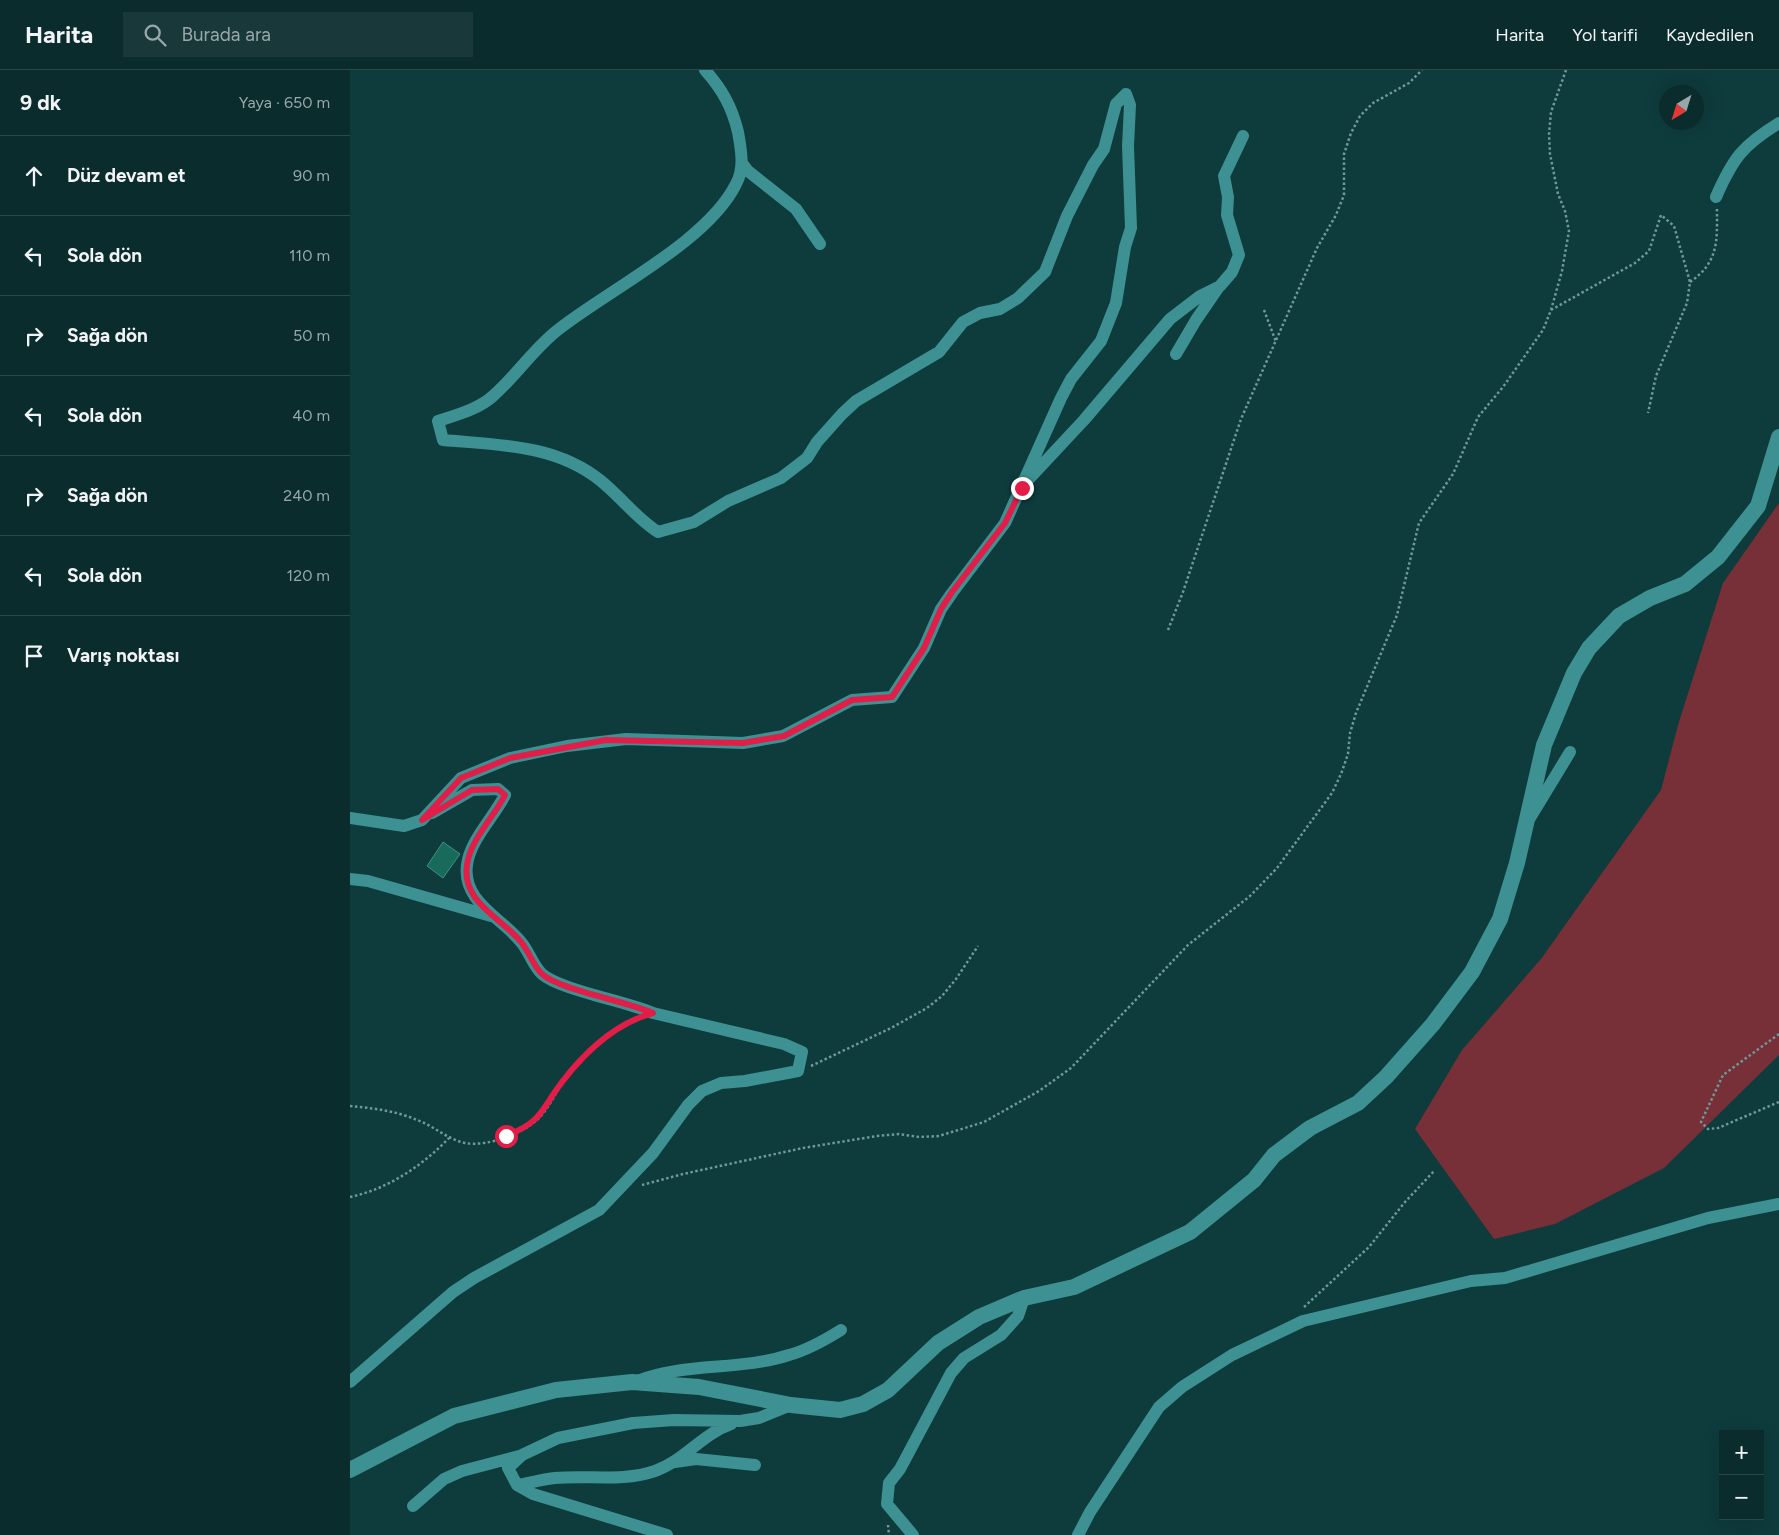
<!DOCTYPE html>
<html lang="tr">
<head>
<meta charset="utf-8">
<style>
  body { margin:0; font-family:Figtree,sans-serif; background:#183839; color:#f1f3f6 }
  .controls { position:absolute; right:15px; bottom:15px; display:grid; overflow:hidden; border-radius:0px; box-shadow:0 5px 20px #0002 }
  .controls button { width:45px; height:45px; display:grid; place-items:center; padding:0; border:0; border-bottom:1px solid #2a4849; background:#0a2c2d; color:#f1f3f6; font:25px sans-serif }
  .compass { position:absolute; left:1309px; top:15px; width:45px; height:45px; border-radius:50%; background:#0a2c2d; box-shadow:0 5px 20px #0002; rotate:218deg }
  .stop { position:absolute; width:15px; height:15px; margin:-11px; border:4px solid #e11d48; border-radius:50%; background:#fff }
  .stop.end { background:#e11d48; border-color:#fff; box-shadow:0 1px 5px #0008 }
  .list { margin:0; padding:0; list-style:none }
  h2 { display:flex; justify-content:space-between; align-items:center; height:65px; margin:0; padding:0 20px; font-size:21px }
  h2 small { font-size:16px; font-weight:400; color:#99a7aa }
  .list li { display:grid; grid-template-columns:32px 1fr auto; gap:15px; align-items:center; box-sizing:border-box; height:80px; padding:0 20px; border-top:1px solid #2a4849 }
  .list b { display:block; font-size:19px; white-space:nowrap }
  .list em { font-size:16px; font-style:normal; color:#99a7aa }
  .icon { flex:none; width:28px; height:28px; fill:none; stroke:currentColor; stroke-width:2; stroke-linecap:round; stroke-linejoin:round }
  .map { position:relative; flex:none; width:1429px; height:1465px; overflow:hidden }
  header { display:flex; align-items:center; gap:30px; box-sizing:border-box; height:70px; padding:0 25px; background:#0a2c2d; border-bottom:1px solid #2a4849 }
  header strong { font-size:24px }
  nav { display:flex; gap:28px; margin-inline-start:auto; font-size:18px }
  .search { width:350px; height:45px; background:#183839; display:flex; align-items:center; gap:12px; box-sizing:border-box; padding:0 18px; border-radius:0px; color:#99a7aa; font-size:19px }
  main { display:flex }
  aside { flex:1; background:#0a2c2d }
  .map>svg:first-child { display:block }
  .green { fill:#773037 }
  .building { fill:#186a5b; stroke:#448f7e }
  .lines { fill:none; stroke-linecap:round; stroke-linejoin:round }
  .path { stroke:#6f9999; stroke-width:2.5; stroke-dasharray:2.5 2.5; stroke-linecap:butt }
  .minor { stroke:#3e9192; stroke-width:12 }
  .tertiary { stroke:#3e9192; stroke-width:16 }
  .route { stroke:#e11d48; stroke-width:6 }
</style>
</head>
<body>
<header>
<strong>Harita</strong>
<div class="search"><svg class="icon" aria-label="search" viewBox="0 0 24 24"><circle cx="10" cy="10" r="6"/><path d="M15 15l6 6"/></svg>Burada ara</div>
<nav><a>Harita</a><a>Yol tarifi</a><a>Kaydedilen</a></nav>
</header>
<main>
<aside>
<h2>9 dk<small>Yaya · 650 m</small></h2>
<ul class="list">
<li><svg class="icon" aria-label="ahead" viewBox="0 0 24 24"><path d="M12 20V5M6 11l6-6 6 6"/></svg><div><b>Düz devam et</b></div><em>90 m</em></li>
<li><svg class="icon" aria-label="left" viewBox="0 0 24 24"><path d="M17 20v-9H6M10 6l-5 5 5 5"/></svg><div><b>Sola dön</b></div><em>110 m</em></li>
<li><svg class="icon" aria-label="right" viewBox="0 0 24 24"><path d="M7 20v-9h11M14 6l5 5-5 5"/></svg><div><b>Sağa dön</b></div><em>50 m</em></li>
<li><svg class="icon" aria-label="left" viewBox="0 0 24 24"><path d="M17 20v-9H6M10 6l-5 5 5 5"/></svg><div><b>Sola dön</b></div><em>40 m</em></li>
<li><svg class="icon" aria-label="right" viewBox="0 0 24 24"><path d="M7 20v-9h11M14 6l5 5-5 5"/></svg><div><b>Sağa dön</b></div><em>240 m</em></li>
<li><svg class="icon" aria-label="left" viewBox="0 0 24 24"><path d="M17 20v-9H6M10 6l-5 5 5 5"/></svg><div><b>Sola dön</b></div><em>120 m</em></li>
<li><svg class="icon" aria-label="arrive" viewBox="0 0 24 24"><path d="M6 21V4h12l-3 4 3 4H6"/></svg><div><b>Varış noktası</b></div></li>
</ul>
</aside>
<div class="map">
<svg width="1429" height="1465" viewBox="0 0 1429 1465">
  <rect width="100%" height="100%" fill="#0e3b3c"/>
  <path class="green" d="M1429,433v552l-115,113 -109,56 -61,15 -79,-110 47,-79 79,-91 120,-169 17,-65 45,-142z"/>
  <path class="building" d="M93,772l17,12 -17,24 -16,-12z"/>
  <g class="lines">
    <path class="path" d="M1340,212c29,-20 27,-41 27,-73
      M914,240l12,32
      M1201,240l84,-47 14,-12 12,-36 13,11 16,56 -3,21 -31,73 -8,37
      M818,560l15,-38 58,-173 76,-171 19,-33 8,-20v-41l7,-21 9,-17 13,-13 36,-20 13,-13
      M1429,964l-56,41 -22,47 7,7 10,-1 61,-26
      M461,996l80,-38 36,-20 15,-12 14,-17 22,-33
      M0,1036c22,2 47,5 67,14 17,6 30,19 48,23 22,4 58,-9 74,-25 14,-15 21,-36 35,-50 17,-19 37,-35 58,-49
      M292,1115l41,-11 120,-26 74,-12 22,-2 20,3 20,-1 45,-14 55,-31 32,-23 117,-123 62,-49 27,-28 55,-75 9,-19 7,-20 2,-21 6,-20 41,-98 22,-92 34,-49 25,-57 25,-30 40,-57 8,-20 11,-39 7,-40 -4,-20 -7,-17 -8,-40 -1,-20 2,-22 15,-42
      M0,1127c38,-8 72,-31 99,-59
      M954,1237l65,-60 36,-45 30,-32
      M538,1455l1,10"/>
    <path class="minor" d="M392,93l6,8 48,38 24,35
      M1366,127c17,-39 27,-52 63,-74
      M826,284l20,-34 22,-32
      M678,410l56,-60 86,-101 30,-23 20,-10 12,-14 7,-17 -12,-40 1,-18 -4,-21 19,-40
      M0,748l54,8 18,-6 39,-42 49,-20 57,-12 59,-7 117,4 40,-7 69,-36 40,-3 32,-49 17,-39 11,-16 53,-70 56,-125 10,-19 30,-38 15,-38 9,-56 6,-19 -3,-82 2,-41 -4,-11 -10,10 -12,45 -11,16 -26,51 -22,56 -27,26 -18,11 -20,4 -17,9 -24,30 -83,49 -14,13 -25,28 -10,16 -26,20 -53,23 -34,21 -36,10c-22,-14 -37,-35 -57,-51 -45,-37 -104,-36 -158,-41l-5,-19c18,-6 41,-12 55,-25 24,-21 41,-48 66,-67 51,-40 149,-88 177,-145 9,-16 5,-35 2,-52 -6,-25 -16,-43 -33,-62
      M1180,748l40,-66
      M0,809l18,2 123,35
      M287,1311c48,-19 103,-10 152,-26 19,-5 36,-15 52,-25
      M0,1312l103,-90 21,-14 125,-68 54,-57 35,-48 14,-14 19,-8 24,-2 53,-10 4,-19 -18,-8 -131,-31c-27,-12 -93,-23 -111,-39 -9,-8 -13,-23 -21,-32 -19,-24 -59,-40 -54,-77 3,-25 27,-48 38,-70l-7,-6 -26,1 -40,23
      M325,1392l21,-3 59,6
      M167,1415c13,-2 26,-6 38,-7 34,-3 68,4 100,-7 29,-10 47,-37 76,-47
      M63,1436l31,-27 18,-8 57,-15
      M317,1465l-134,-41 -16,-9 -9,-17 14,-13 36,-17 75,-15 41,-3 66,1 19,-3 32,-13
      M563,1465l-26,-31 2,-21 11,-14 51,-96 13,-15 37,-23 17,-19 6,-18
      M728,1465l12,-23 69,-105 23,-20 50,-32 71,-34 168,-40 34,-3 203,-60 71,-14"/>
    <path class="tertiary" d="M0,1400l104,-54 102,-26 76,-8 67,5 92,18 49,5 23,-6 25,-14 50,-47 41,-26 45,-19 50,-11 116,-55 64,-52 20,-25 36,-27 48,-25 28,-26 47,-53 39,-52 28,-53 17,-56 27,-118 30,-72 15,-25 30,-32 31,-18 35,-14 33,-27 40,-51 21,-69"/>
  </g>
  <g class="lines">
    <path class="route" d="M156,1066c37,-15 34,-25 56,-54 23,-30 54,-59 91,-69 -27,-12 -93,-23 -111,-39 -9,-8 -13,-23 -21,-32 -19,-24 -60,-40 -54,-77 3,-25 27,-48 38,-70l-7,-6 -26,1 -50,30 39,-42 49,-20 96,-18 137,3 41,-7 68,-36 40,-3 32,-49 17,-39 11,-17 53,-69 17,-35"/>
  </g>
</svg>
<div class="controls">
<button>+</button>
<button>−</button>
</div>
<svg class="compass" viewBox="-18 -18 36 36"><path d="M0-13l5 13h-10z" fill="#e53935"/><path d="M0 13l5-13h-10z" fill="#99a7aa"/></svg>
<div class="stop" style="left:156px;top:1066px"></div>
<div class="stop end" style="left:672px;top:418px"></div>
</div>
</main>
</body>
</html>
